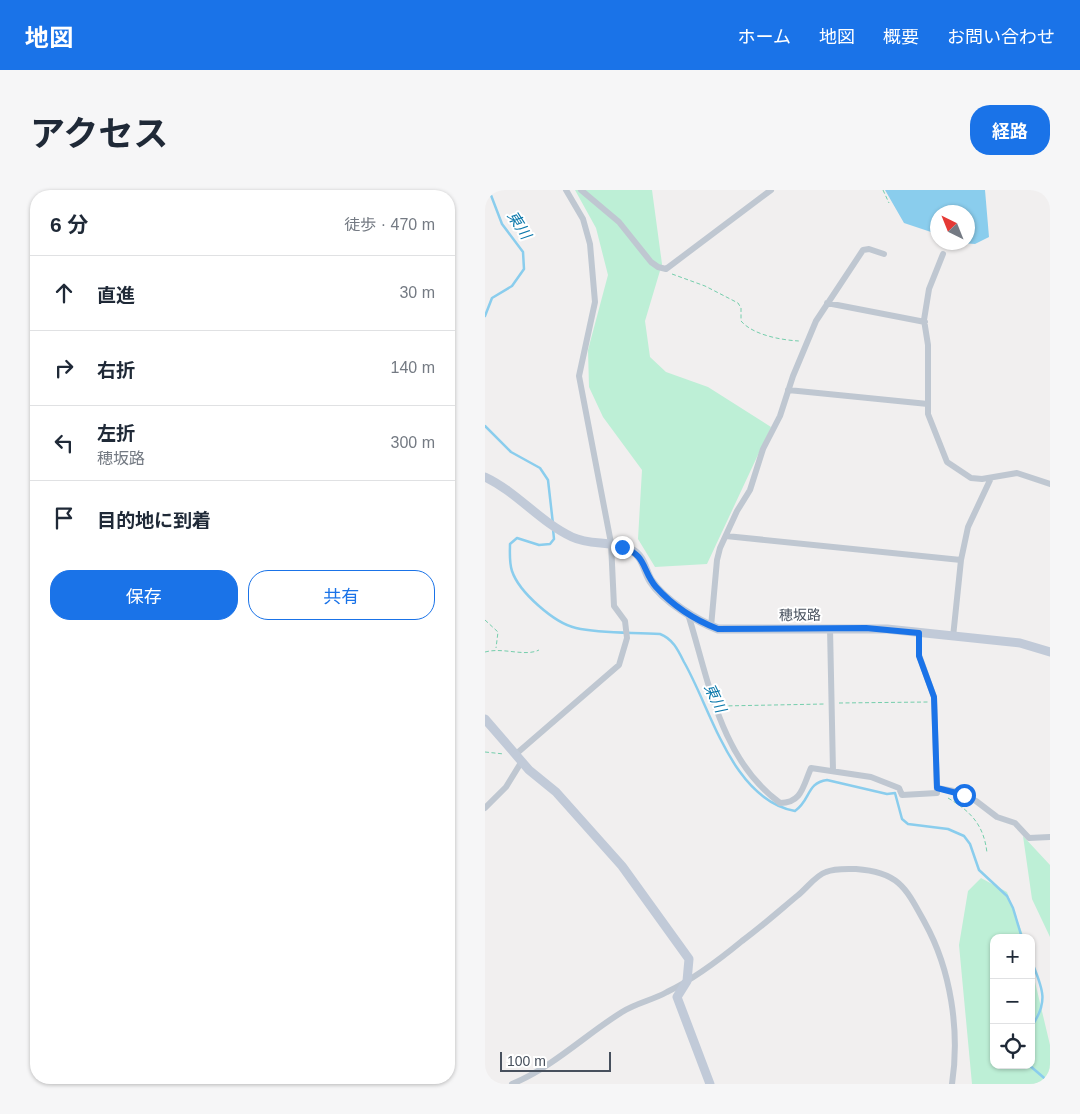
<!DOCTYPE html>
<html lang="ja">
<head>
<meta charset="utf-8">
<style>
  body { margin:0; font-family:Helvetica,"Noto Sans JP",sans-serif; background:#f6f6f7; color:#1f2937 }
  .controls { position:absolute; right:15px; bottom:15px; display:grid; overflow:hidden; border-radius:10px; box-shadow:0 1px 4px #0004 }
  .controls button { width:45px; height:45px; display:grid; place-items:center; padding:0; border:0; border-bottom:1px solid #e0e1e3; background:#fff; color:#1f2937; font:25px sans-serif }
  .compass { position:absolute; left:445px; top:15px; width:45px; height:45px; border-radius:50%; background:#fff; box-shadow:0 1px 4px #0004; rotate:317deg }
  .scale { position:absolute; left:15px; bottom:12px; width:111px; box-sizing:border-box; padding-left:5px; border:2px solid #47505d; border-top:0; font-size:14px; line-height:18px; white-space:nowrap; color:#47505d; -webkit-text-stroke:4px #fff; paint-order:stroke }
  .stop { position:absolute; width:15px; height:15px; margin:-11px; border:4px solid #1a73e8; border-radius:50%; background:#fff }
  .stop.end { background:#1a73e8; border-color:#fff; box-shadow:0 1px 5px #0008 }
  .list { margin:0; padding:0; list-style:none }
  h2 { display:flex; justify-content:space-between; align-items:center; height:65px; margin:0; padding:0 20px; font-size:21px }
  h2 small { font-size:16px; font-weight:400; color:#747a83 }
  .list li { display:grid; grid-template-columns:32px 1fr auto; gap:15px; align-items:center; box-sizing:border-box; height:75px; padding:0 20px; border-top:1px solid #e0e1e3 }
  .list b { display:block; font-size:19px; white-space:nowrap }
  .list p { margin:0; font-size:16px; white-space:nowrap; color:#747a83 }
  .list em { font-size:16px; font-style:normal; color:#747a83 }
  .actions { display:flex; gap:10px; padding:15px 20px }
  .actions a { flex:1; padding:11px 0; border:1px solid #1a73e8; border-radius:20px; text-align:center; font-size:18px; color:#1a73e8 }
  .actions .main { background:#1a73e8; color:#fff }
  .icon { flex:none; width:28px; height:28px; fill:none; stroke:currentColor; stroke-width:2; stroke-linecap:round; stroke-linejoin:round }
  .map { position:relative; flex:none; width:565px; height:894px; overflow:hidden; border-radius:20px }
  header { display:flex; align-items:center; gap:30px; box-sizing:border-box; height:70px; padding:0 25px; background:#1a73e8; color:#fff }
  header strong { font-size:24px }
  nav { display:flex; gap:28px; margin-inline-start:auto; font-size:18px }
  .intro { display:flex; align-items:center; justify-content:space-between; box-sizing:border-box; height:120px; padding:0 30px }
  h1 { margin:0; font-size:35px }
  .button { padding:12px 22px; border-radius:20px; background:#1a73e8; color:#fff; font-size:18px; font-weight:700 }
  main { display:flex; gap:30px; padding:0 30px }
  aside { flex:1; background:#fff; border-radius:20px; box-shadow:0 1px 4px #0004 }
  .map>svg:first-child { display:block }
  .green { fill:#bdefd6 }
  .water { fill:#8acded }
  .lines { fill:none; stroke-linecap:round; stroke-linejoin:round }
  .stream { stroke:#8acded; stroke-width:2.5 }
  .path { stroke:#75ceac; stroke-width:1; stroke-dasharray:4 2.5; stroke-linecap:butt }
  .street { stroke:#bfc7d1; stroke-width:6 }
  .secondary { stroke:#c1cad8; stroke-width:9 }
  .route { stroke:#1a73e8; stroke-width:6 }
  .labels { text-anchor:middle; stroke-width:4; stroke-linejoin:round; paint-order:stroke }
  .street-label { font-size:14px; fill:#47505d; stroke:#fff }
  .water-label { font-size:15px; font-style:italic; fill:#0b78ab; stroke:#fff }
</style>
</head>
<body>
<header>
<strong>地図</strong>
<nav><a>ホーム</a><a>地図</a><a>概要</a><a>お問い合わせ</a></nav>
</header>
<div class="intro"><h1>アクセス</h1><a class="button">経路</a></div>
<main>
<aside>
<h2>6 分<small>徒歩 · 470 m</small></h2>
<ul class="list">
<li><svg class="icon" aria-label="ahead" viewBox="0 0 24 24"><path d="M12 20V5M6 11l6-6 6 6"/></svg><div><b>直進</b></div><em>30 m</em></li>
<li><svg class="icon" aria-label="right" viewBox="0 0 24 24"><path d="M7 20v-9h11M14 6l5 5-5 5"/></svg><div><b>右折</b></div><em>140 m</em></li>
<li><svg class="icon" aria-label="left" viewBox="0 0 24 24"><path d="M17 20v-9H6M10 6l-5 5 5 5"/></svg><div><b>左折</b><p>穂坂路</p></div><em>300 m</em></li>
<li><svg class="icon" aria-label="arrive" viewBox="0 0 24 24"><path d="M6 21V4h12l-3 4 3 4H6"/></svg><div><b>目的地に到着</b></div></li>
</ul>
<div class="actions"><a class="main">保存</a><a>共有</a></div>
</aside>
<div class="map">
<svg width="565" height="894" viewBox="0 0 565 894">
  <rect width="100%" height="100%" fill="#f1efef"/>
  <path class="green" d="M90,0h77l10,74 -17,57 5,36 16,15 42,15 63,40 -64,137 -52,3 -17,-28 4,-69 -39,-53 -14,-30 -1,-37 20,-75 -12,-47z
    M538,646l27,29v72l-18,-38z
    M496,688l26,14 17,46h-30v127h37v-100l19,80v39h-78l-13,-139 9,-54z"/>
  <path class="water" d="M400,0h100l4,47 -14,7 -14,-1 6,-1v-30h-30v22l-33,-11z"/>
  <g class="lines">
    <path class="stream" d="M0,126l7,-18 20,-12 12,-17 -1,-17 -21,-28 -13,-34
      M0,236l26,26 29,16 8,12 5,44
      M68,339l1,10 -4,5 -11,1 -22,-7 -7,6c0,8 -1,18 2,27 7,21 42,52 64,57 26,6 57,4 84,6 13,5 18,16 24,28 28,49 48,137 111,149 16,-11 11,-28 32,-31l60,14 8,-1 7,26 6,5 40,5 16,7 6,8 9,26 28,26 6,12 9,30
      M546,770c11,27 19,41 0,67
      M544,875l21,18"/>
    <path class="path" d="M398,0l6,13
      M187,84l33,12 33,17 3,5v13c12,14 40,19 58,20
      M0,430l13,12 -2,16
      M0,462c18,-5 40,5 54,-2
      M354,513l89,-1
      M237,516l103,-2
      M0,562l19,2
      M463,608c24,14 36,28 39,55"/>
    <path class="street" d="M96,0l38,32 32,40 7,5 8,2 105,-79
      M458,64l-14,35 -5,31 4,25v69l19,48 24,16 11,1 35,-6 33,11
      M342,113l98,19
      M303,200l140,14
      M241,346l235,24
      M203,424c21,67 32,145 92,189 22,0 23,-17 31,-35l60,9 28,11 3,7 35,-2 -3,-96 -15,-42v-22
      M226,437l6,-67 3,-12 17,-37 13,-21 13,-41 17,-33 13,-40 23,-55 47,-71 6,-1 15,5
      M345,438l3,143
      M468,447l8,-77 7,-33 23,-49
      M31,564l103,-89 8,-27 -2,-17 -11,-15 -3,-63 -32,-167 16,-74 -5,-58 -7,-25 -17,-29
      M452,598l17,3 22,10 21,16 18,6 14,15 21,-1
      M0,618l21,-21 16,-26
      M27,894c41,-17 73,-49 110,-72 14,-9 31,-12 45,-20 27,-13 52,-32 75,-51 19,-14 37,-30 55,-45 9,-7 19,-21 29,-24 9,-4 21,-3 30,-3 43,3 50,19 69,54 26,47 35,108 27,161"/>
    <path class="secondary" d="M0,287c32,15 55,45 87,60 19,9 40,3 59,13 13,6 13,20 20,31 13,20 46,40 67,48h169l133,14 30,9
      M0,529l44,51 27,22 66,74 67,93 -2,22 -10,16 33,87"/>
  </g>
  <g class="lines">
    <path class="route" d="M137,357c25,8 20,24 34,40 17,19 39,33 62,42l148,-1 53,5v23l15,41 3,91 27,7"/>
  </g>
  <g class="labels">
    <g class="street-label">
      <text transform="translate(315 425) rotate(-1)" y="5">穂坂路</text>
    </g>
    <g class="water-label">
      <text transform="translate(34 35) rotate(57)" y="5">東川</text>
      <text transform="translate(230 508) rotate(64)" y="5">東川</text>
    </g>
  </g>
</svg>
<div class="controls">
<button>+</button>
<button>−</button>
<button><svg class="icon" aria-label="locate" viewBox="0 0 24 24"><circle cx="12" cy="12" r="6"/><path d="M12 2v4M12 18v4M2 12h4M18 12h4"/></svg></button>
</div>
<svg class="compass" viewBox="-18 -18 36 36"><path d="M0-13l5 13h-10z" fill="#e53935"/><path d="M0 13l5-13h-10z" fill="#747a83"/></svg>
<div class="scale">100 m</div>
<div class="stop" style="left:479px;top:605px"></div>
<div class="stop end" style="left:137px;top:357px"></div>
</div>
</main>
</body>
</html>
